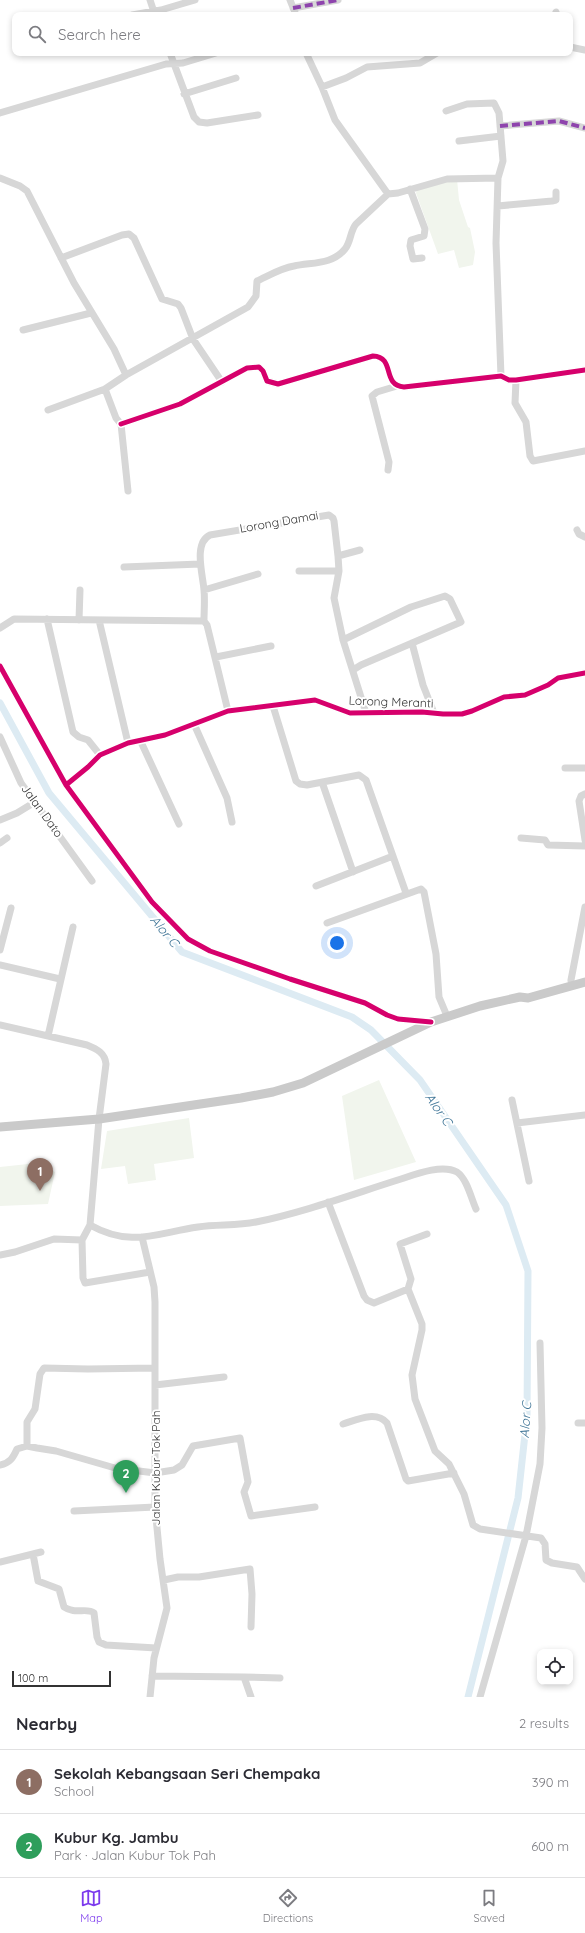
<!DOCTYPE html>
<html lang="en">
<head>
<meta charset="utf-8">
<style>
  body { margin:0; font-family:Quicksand,sans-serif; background:#f2f2f3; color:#2b2b33 }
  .controls { position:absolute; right:12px; bottom:12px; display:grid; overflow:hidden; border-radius:8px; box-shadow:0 2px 6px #0003 }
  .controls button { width:36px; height:36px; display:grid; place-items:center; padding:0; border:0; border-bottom:1px solid #e1e1e2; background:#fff; color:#2b2b33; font:20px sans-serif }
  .scale { position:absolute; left:12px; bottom:10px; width:99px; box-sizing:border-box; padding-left:4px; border:2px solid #333; border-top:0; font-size:11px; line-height:14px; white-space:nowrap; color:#333; -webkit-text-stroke:3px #fff; paint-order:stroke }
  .you { position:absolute; left:337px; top:943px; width:14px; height:14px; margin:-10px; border:3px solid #fff; border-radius:50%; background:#1a73e8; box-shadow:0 0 0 6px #1a73e833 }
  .badge { display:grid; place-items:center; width:26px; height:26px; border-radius:50%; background:#7c3aed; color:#fff; font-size:13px; font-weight:700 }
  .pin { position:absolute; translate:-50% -33px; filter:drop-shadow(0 1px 2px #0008) }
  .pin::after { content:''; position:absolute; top:21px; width:14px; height:12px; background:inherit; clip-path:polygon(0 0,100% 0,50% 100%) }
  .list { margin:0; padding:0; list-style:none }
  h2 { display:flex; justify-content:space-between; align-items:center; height:52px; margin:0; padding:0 16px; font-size:17px }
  h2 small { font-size:13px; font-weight:400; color:#7c7c81 }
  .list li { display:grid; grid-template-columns:26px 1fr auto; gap:12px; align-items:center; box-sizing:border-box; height:64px; padding:0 16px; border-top:1px solid #e1e1e2 }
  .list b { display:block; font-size:15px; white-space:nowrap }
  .list p { margin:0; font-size:13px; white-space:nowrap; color:#7c7c81 }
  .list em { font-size:13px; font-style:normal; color:#7c7c81 }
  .icon { flex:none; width:22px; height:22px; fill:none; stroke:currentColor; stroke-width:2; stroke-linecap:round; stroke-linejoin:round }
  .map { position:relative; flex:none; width:585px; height:1697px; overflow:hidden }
  .search { position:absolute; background:#fff; box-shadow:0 2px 6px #0003; left:12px; right:12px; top:12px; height:44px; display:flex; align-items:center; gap:10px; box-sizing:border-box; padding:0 14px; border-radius:8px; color:#7c7c81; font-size:15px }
  .sheet { height:180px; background:#fff }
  nav { display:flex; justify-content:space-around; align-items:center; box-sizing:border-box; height:56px; border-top:1px solid #e1e1e2; background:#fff; font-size:11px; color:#7c7c81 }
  nav a { display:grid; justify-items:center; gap:2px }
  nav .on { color:#7c3aed }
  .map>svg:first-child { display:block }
  .green { fill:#f1f5ed }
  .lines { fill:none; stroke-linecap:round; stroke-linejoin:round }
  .canal { stroke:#ddebf3; stroke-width:7 }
  .minor { stroke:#d7d7d7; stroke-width:7 }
  .major { stroke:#cacaca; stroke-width:9 }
  .quiet { stroke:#8e44ad; stroke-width:4; stroke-dasharray:8 4; stroke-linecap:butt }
  .cycleway-casing { stroke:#fff; stroke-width:8 }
  .cycleway { stroke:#d6006c; stroke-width:5 }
  .labels { text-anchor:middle; stroke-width:4; stroke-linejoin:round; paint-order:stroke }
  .street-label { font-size:12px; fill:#333; stroke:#fff }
  .water-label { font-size:13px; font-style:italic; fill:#3f7597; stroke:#fff }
</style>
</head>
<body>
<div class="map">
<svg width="585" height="1697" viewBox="0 0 585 1697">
  <rect width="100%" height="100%" fill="#fff"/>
  <path class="green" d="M457,179l2,21 9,27 2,1 5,24 -2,13 -14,3 -5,-18 -16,4 -22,-61 1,-3z
    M379,1080l37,82 -62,18 -12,-84z
    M189,1118l5,40 -40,6 2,16 -28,4 -3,-18 -24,3 6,-38z
    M37,1163l18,9 -7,32 -48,2v-39z"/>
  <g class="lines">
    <path class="canal" d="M0,703l49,90 133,159 170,65 19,13 49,50 86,125 22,66 -1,145 -9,82 -50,199"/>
    <path class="minor" d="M150,0l5,15
      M290,0l6,15
      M293,8l45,-8
      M556,12l1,3
      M132,15l29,-5 34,-10
      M570,47l15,3
      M170,53l24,64 5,5 8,1 51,-8
      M306,53l16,34 13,33 53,74 10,-1 49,-14 51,-1
      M322,87l24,-9 21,-11 53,-4 17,-10
      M184,94l52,-16
      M446,111l21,-7 27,-1 5,10 4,48 -5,17 -2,65 5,133
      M0,113l166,-49 17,-1 33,-10
      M500,126l59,-5 26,7
      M459,141l42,-5
      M0,178l20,8 7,5 47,92 40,66 12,26 -21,14 11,29 5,6 7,67
      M410,189l15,40 -1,7 -13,4 -1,6 3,13 9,-1
      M498,206l54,-5 4,-1v-8
      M61,258l61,-23 7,-1 5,4 28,61 16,5 3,4 12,31 29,43
      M23,330l68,-17
      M126,375l122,-68 8,-11 1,-15c11,-5 24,-13 37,-15 18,-4 38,-1 51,-17 6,-7 5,-18 11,-25l32,-30
      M516,380l-1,23 11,19 4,34 3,5 52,-10
      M48,410l57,-21
      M121,424l59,-20 67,-36 12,-1 4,4 4,10 11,3 95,-28c23,1 8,29 31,31l97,-11 8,4h7l69,-10
      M388,470l1,-8 -17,-66 5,-4 20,-6
      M577,530l2,4 6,3
      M338,556l22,-6
      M124,567l76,-3
      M299,571h40
      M204,590l54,-16
      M47,619l26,113 6,5 9,3 12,15
      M79,620l1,-30
      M99,620l29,123
      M204,621c0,-10 1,-21 0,-31 -1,-15 -11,-47 6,-55l119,-20 4,3 1,3 4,35 1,15 -5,27 9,42 23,73
      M0,628l14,-9 190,2 3,4 21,86
      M343,640l68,-33 34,-11 5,3 11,23 -100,43 -8,5
      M412,643l11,42 11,28
      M216,657l55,-11
      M0,666l66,119 86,117 36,37 22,12 80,28 75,24 22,12 11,4 33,3
      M273,706l23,75 4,3 7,1 52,-10 7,5 40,113
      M194,724l33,74 5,24
      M0,737l21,46 71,98
      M141,742l38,82
      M565,768h20
      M322,782l31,90
      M66,785l22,-18 12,-12 28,-12 37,-8 63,-24 87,-11 35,13 72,-1 21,2h19l10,-3 32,-14 21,-2 23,-10 10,-7 27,-5
      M585,794l-4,2 -2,5 6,39
      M0,820l17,-7 18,-11
      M521,838l24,2 3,5 37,1
      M0,843l7,-5
      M316,886l77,-30
      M327,923l94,-34 3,3 12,62 3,43 8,19
      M0,950l11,-42
      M0,965l60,14
      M571,980l14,-73
      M0,1025l87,20c10,4 18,8 19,19l-7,55 -9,106 -8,15 -28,-1 -39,13 -15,3
      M48,1036l25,-109
      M512,1100l17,81
      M517,1123l68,-8
      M328,1202l36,94 3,4 7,3 34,-14 3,-10 -11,-35 27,-10
      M90,1225c41,23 66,8 108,2 19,-3 39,-1 58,-5 49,-10 97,-28 145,-43 15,-5 41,-15 56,-7 10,7 14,26 19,37
      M142,1237l12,50 1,15v205l5,52 7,49 -13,50 -4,39
      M82,1240l1,38 2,5 65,-11
      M408,1289l14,35v6l-10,45 3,24 20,52 14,13 15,30 9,31 7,4 61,9 4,6 1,16 6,3 25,4 8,12
      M155,1385l69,-8
      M578,1423h7
      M343,1424c13,-4 33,-14 44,-1l19,56 2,2 46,-8
      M27,1446v-24l8,-13 5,-35 4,-6 44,1 67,-1
      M0,1465c10,-2 13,-7 17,-16l10,-3 10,2 19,3 59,17 40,5 19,-3 8,-5 11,-19 47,-8 8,44 -4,10 7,24 64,-9
      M74,1511l81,-4
      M33,1554l5,27 21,8 5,18c11,8 23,0 30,6l3,24 2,5 7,3 50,3
      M0,1562l41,-10
      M164,1580l14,-3h21l51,-8 2,25 -1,33
      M152,1676l92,1 7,20
      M244,1677l36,1
      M480,1697l46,-161 14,-72 2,-36 -2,-85"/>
    <path class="major" d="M0,1127l99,-8 142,-21 32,-6 30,-9 128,-61 49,-16 40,-9 8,1 57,-16"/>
    <path class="quiet" d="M293,8l45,-8
      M500,126l59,-5 26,7"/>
    <defs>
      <path id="cycleway" d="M121,424l59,-20 67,-36 12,-1 4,4 4,10 11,3 95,-28c23,1 8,29 31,31l97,-11 8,4h7l69,-10
        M0,666l66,119 86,117 36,37 22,12 80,28 75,24 22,12 11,4 33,3
        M66,785l22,-18 12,-12 28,-12 37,-8 63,-24 87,-11 35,13 72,-1 21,2h19l10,-3 32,-14 21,-2 23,-10 10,-7 27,-5"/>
    </defs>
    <use href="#cycleway" class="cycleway-casing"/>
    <use href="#cycleway" class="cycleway"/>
  </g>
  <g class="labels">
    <g class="street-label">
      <text transform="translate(279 522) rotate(-10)" y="4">Lorong Damai</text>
      <text transform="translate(391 702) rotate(2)" y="4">Lorong Meranti</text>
      <text transform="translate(42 811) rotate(54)" y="4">Jalan Dato</text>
      <text transform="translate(156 1468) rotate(-90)" y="4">Jalan Kubur Tok Pah</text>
    </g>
    <g class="water-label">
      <text transform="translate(165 931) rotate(50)" y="5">Alor C</text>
      <text transform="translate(439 1109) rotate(55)" y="5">Alor C</text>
      <text transform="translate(525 1420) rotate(-86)" y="5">Alor C</text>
    </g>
  </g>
</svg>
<div class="controls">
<button><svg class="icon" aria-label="locate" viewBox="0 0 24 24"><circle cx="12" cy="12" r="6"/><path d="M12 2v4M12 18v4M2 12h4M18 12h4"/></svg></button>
</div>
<div class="scale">100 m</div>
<div class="you"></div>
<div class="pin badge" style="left:40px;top:1191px;background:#8d6e63">1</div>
<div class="pin badge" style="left:126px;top:1493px;background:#2e9e5b">2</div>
<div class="search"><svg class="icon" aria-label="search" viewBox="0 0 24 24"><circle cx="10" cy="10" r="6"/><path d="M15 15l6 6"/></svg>Search here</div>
</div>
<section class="sheet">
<h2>Nearby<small>2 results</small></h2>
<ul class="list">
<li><span class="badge" style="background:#8d6e63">1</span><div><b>Sekolah Kebangsaan Seri Chempaka</b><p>School</p></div><em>390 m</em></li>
<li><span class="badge" style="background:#2e9e5b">2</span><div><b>Kubur Kg. Jambu</b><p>Park · Jalan Kubur Tok Pah</p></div><em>600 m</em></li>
</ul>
</section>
<nav>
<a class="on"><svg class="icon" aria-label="map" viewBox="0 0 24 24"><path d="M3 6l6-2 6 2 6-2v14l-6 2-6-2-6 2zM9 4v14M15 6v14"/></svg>Map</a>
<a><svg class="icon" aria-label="directions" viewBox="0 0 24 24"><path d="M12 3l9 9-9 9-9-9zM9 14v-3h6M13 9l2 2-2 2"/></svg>Directions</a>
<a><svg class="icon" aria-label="saved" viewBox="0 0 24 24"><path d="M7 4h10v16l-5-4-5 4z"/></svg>Saved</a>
</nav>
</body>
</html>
